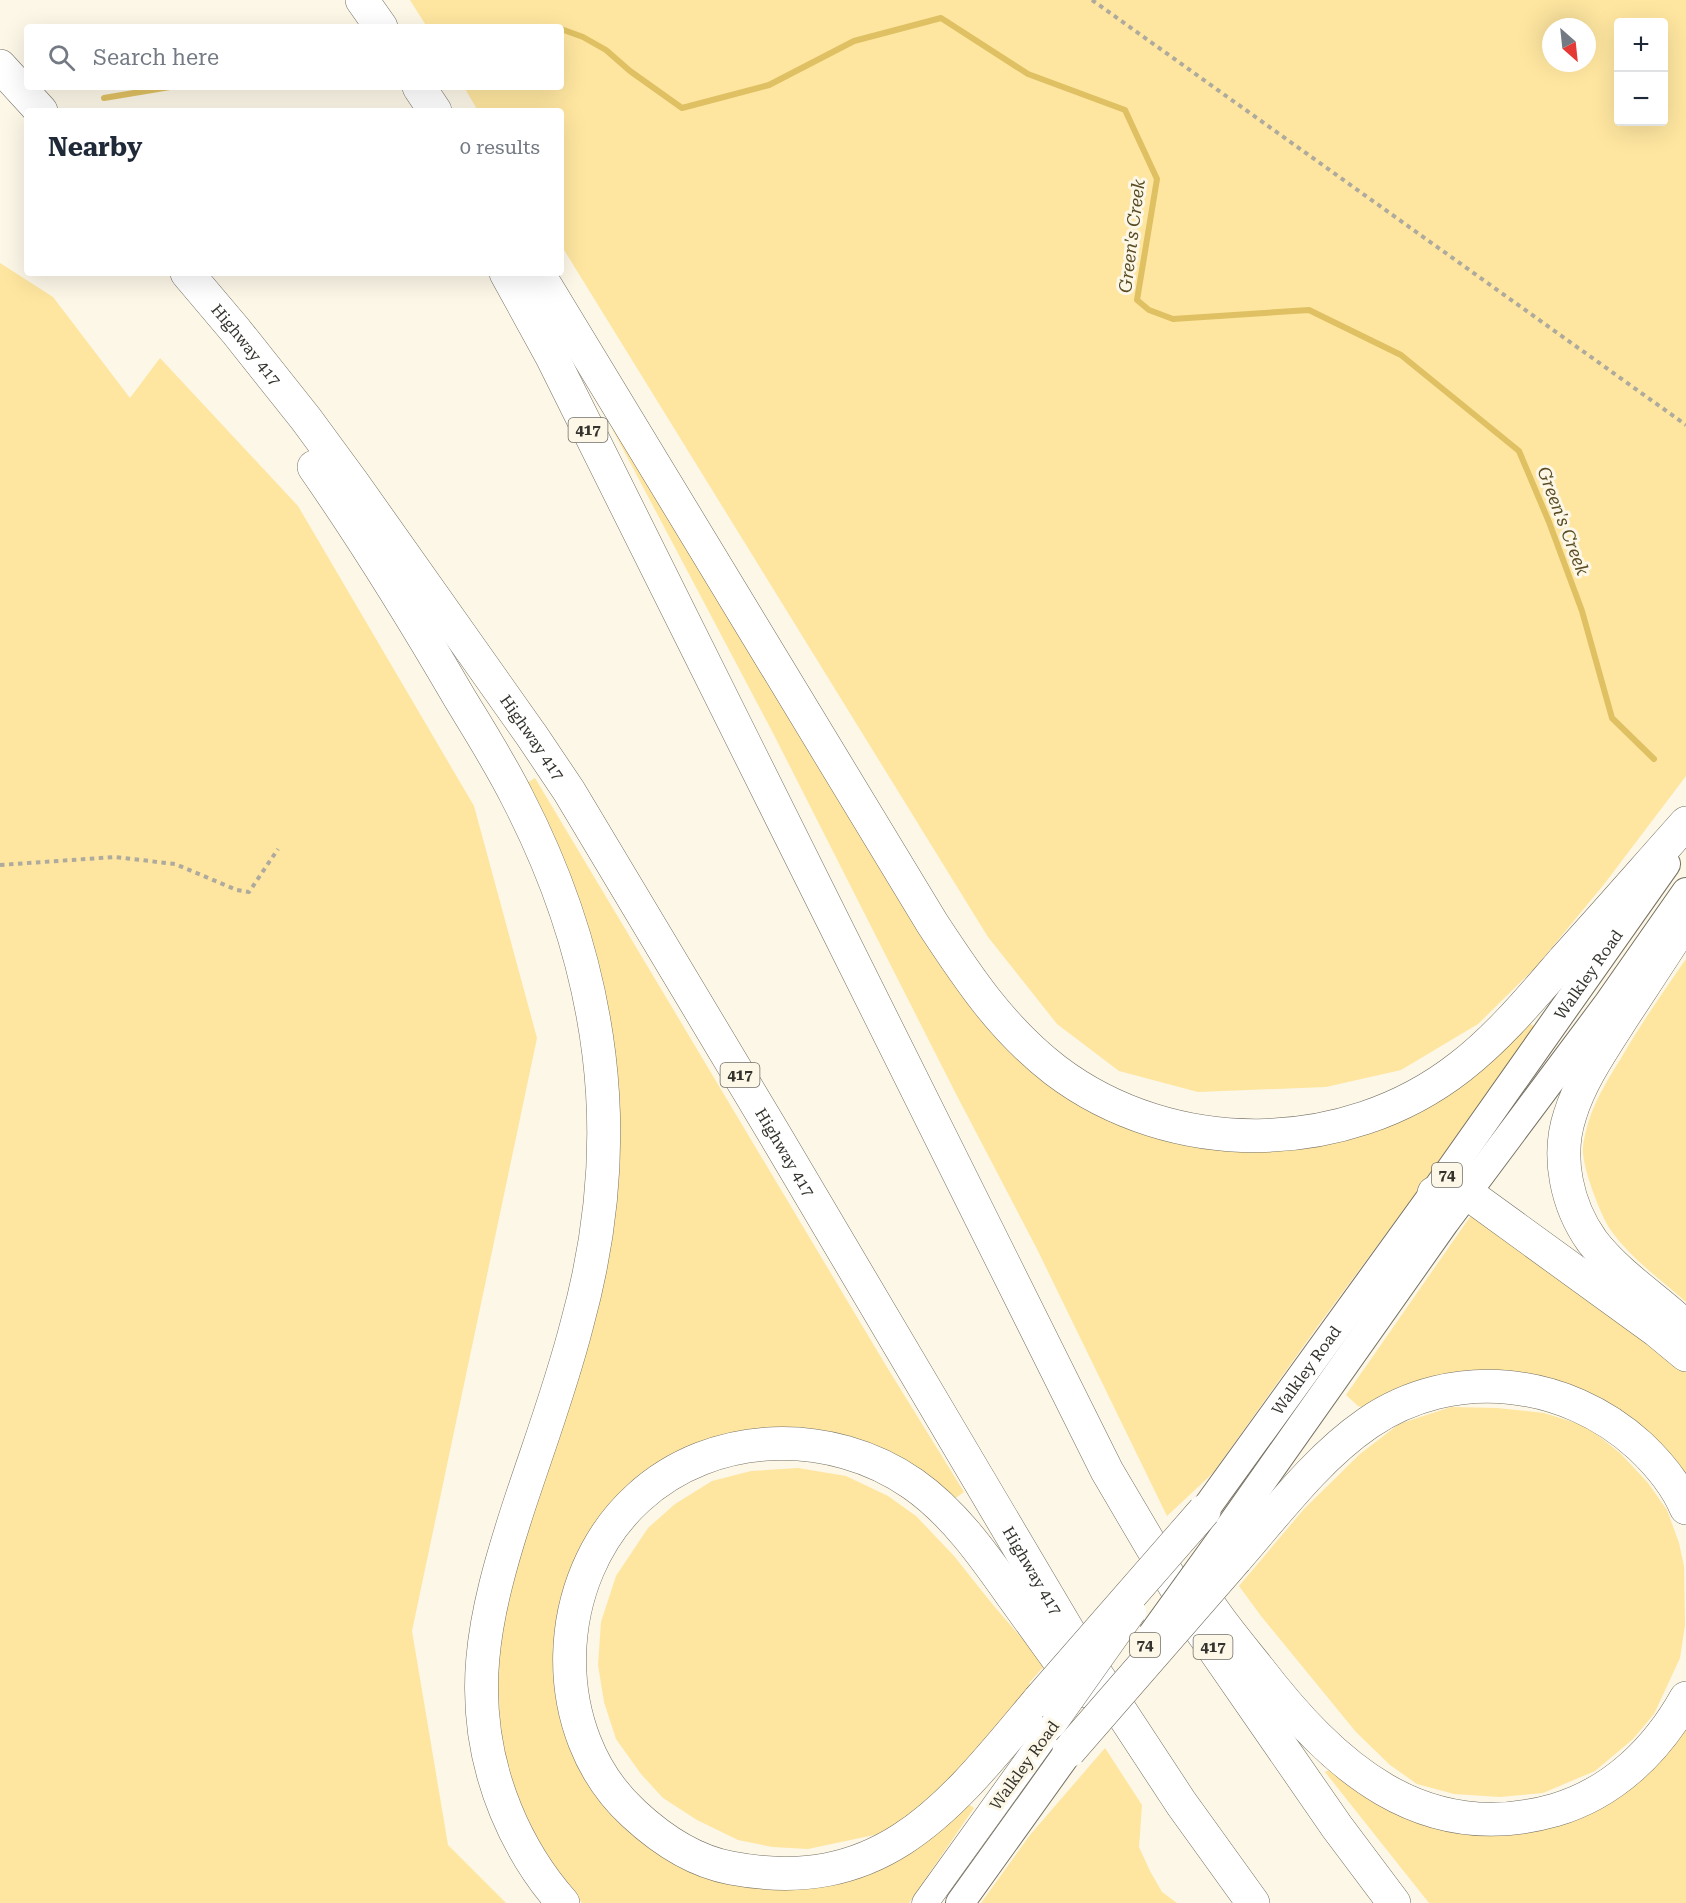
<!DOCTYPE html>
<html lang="en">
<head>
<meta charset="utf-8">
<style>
  body { margin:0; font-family:"Roboto Serif",serif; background:#f2f2f3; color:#1f2937 }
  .controls { position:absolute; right:18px; top:18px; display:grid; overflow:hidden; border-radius:6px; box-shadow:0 6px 24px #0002 }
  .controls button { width:54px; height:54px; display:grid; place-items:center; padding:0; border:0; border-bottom:2px solid #e0e1e3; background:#fff; color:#1f2937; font:30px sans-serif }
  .compass { position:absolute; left:1542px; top:18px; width:54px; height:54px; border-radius:50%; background:#fff; box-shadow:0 6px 24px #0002; rotate:153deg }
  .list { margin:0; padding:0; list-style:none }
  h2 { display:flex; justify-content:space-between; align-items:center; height:78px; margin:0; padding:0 24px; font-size:26px }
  h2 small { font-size:20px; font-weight:400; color:#747a83 }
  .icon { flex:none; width:33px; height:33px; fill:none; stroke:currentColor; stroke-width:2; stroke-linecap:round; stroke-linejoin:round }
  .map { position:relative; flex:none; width:1686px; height:1903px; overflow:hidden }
  .search { position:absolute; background:#fff; box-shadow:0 6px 24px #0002; left:24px; top:24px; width:540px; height:66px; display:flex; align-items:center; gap:15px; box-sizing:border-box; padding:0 21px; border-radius:6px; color:#747a83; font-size:22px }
  .panel { position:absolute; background:#fff; box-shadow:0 6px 24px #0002; left:24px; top:108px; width:540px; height:168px; border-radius:6px }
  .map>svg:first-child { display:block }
  .green { fill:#fee6a0; fill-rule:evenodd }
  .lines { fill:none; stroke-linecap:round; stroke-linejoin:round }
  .stream { stroke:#dfc062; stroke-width:6 }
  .secondary-casing { stroke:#757062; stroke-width:27 }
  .primary-casing { stroke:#757062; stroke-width:30 }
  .highway-casing { stroke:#757062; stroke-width:34 }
  .path { stroke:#aeaa9e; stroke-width:4; stroke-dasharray:4.5 4.5; stroke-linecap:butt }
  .secondary { stroke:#fff; stroke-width:26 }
  .primary { stroke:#fff; stroke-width:28 }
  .highway { stroke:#fff; stroke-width:33 }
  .secondary-bridge-casing { stroke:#757062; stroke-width:27; stroke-linecap:butt }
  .primary-bridge-casing { stroke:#757062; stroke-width:30; stroke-linecap:butt }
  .highway-bridge-casing { stroke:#757062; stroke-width:34; stroke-linecap:butt }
  .secondary-bridge { stroke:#fff; stroke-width:26 }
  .primary-bridge { stroke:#fff; stroke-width:28 }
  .highway-bridge { stroke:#fff; stroke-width:33 }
  .labels { text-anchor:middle; stroke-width:6; stroke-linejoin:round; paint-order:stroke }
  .shield { fill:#fcf7e7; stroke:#716e65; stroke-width:1.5 }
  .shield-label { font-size:15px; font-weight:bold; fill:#35332d }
  .street-label { font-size:16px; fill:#35332d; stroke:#fcf7e7 }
  .water-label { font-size:18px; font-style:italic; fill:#594c24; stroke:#fcf7e7 }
</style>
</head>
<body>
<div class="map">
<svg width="1686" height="1903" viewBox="0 0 1686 1903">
  <rect width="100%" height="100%" fill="#fcf7e7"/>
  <path class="green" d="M410,0h1276v776l-81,107 -70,85 -57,56 -77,46 -75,17 -128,5 -79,-21 -62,-47 -69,-87 -427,-692v-134h-83l-14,-24h97v-60h-134zM1618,22h46v100h-46zM1551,27h36v36h-36z
    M0,263l53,34 77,101 30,-40 138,148 176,300 63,232 -125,593 36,214 58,58h-506z
    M612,411l285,470 187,223 222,41 218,-125 11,7 -23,36 -192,260 -107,150 -46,43 -130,-267 -82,-157 -182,-359 -167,-316z
    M535,778l350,586 79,128 -14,10 -29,-26 -206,-34 -148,152 33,196 157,95 208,-83 9,6 -65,95h-327l-36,-44 -23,-41 -29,-87 5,-122 116,-451 -95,-371z
    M1686,959v343c-26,-23 -56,-44 -76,-73 -10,-15 -29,-65 -27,-82 5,-37 21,-61 40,-92 19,-33 41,-64 63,-96z
    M1472,1214l214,155v121l-102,-92 -219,10 -7,-2 -12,-11z
    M1451,1407l46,1 47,5 42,13 34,27 28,30 19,27 12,33 5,23 1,59 -5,33 -26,56 -21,25 -38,32 -52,22 -43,4 -46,-3 -37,-10 -27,-19 -34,-33 -95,-116 -22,-30 65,-77 56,-55 39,-30z
    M798,1468l48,8 42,20 28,20 38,40 39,49 52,60 -16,18 3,4 -83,106 -61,39 -80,17 -36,-2 -34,-7 -41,-20 -34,-22 -22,-24 -25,-35 -12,-37 -6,-37 3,-43 15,-46 32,-48 27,-24 37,-23 39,-10z
    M1686,1720v183h-257l-104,-131 10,-5 184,62z
    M1105,1748l37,57 -3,42 11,24 12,21 15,11h-196l49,-68z"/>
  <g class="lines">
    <path class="stream" d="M552,27h5
      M561,29l22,8 23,13 24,21 52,37 87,-23 85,-44 87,-23 87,56 97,36 32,69 -20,121 12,10 24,9 136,-9 92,45 118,96 30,71 33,89 30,107 42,41
      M104,98l66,-11"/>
    <defs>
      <path id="secondary" d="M925,1903l128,-178"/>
      <g id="primary">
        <path id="s1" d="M1204,1511l230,-318 232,-329"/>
        <path d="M1222,1538l223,-316 162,-217 79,-113"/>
        <path d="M960,1903l109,-152"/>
      </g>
      <g id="highway">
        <path d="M362,0l19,27"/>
        <path d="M0,66l41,45"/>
        <path d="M419,87l16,24"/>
        <path id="s2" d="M187,273l49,58 70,88 47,64 179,253 37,55 206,344 295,499 111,169 72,100"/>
        <path d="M506,273l45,82 556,1116 93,158 137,198 57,76"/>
        <path d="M538,273l394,650c36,55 70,106 123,147 117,89 290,87 405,-3 39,-30 72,-70 104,-107 41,-45 81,-91 122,-137"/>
        <path d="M314,467c52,75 99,151 145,230 20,33 41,66 58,100 42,81 71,168 82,258 11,90 2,182 -22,269 -16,63 -39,124 -59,185 -34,105 -56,195 -12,302 14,34 33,65 57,92"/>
        <path d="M1686,920c-22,35 -45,69 -67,103 -19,30 -39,59 -49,92 -14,42 -3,91 22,126 26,34 63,57 94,86"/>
        <path d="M1434,1193l18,-4 15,4 190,138 29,24"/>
        <path d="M1236,1559c41,-47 81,-101 132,-136 85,-58 198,-45 272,23 19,18 36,38 46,62"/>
        <path d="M1210,1606c14,21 31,41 47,61 75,98 165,181 298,143 58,-17 102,-60 131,-112"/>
        <path d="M1039,1700c-88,105 -155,197 -308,168 -38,-7 -69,-28 -97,-54 -89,-81 -84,-236 4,-316 75,-69 193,-71 275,-14 40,28 70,70 98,110 23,32 47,65 70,97"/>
      </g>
    </defs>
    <use href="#secondary" class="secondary-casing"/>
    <use href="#primary" class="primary-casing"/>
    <use href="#highway" class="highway-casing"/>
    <path class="path" d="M1092,0l594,425
      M0,865l115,-8 60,7 62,26 12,2 29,-43"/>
    <use href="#secondary" class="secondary"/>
    <use href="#primary" class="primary"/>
    <use href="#highway" class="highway"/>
    <defs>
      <path id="secondary-bridge" d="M1053,1725l80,-113"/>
      <path id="primary-bridge" d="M1152,1635l70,-97"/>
      <path id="highway-bridge" d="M1039,1700l165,-189
        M1069,1751l167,-192"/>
    </defs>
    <use href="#secondary-bridge" class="secondary-bridge-casing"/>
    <use href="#primary-bridge" class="primary-bridge-casing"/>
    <use href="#highway-bridge" class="highway-bridge-casing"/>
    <use href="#secondary-bridge" class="secondary-bridge"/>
    <use href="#primary-bridge" class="primary-bridge"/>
    <use href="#highway-bridge" class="highway-bridge"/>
  </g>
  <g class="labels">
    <g class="shield">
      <rect x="568.5" y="418" width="39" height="24" rx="4.5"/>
      <rect x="720.5" y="1063" width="39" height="24" rx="4.5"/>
      <rect x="1432" y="1163" width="30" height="24" rx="4.5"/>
      <rect x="1130" y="1633" width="30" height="24" rx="4.5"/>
      <rect x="1193.5" y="1635" width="39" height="24" rx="4.5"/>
    </g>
    <g class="shield-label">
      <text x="588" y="435">417</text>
      <text x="740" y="1080">417</text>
      <text x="1447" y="1180">74</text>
      <text x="1145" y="1650">74</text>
      <text x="1213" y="1652">417</text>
    </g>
    <g class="street-label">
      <text dy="6" stroke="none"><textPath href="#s2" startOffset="93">Highway 417</textPath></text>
      <text dy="6" stroke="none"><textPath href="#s2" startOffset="579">Highway 417</textPath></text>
      <text dy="6" stroke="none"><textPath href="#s1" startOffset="660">Walkley Road</textPath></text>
      <text dy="6" stroke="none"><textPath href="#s2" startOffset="1065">Highway 417</textPath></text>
      <text dy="6" stroke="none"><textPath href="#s1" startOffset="174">Walkley Road</textPath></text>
      <text dy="6" stroke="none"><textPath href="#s2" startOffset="1551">Highway 417</textPath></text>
      <text transform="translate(1024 1765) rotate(-54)" y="6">Walkley Road</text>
    </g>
    <g class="water-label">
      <text transform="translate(1132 236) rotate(-83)" y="6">Green's Creek</text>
      <text transform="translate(1563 521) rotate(69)" y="6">Green's Creek</text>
    </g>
  </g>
</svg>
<div class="controls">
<button>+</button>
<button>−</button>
</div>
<svg class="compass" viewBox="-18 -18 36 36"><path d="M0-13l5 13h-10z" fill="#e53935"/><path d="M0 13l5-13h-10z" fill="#747a83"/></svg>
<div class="search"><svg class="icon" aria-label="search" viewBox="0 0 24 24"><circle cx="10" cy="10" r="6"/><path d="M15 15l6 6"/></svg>Search here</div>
<section class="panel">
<h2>Nearby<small>0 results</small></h2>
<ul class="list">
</ul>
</section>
</div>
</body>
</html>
